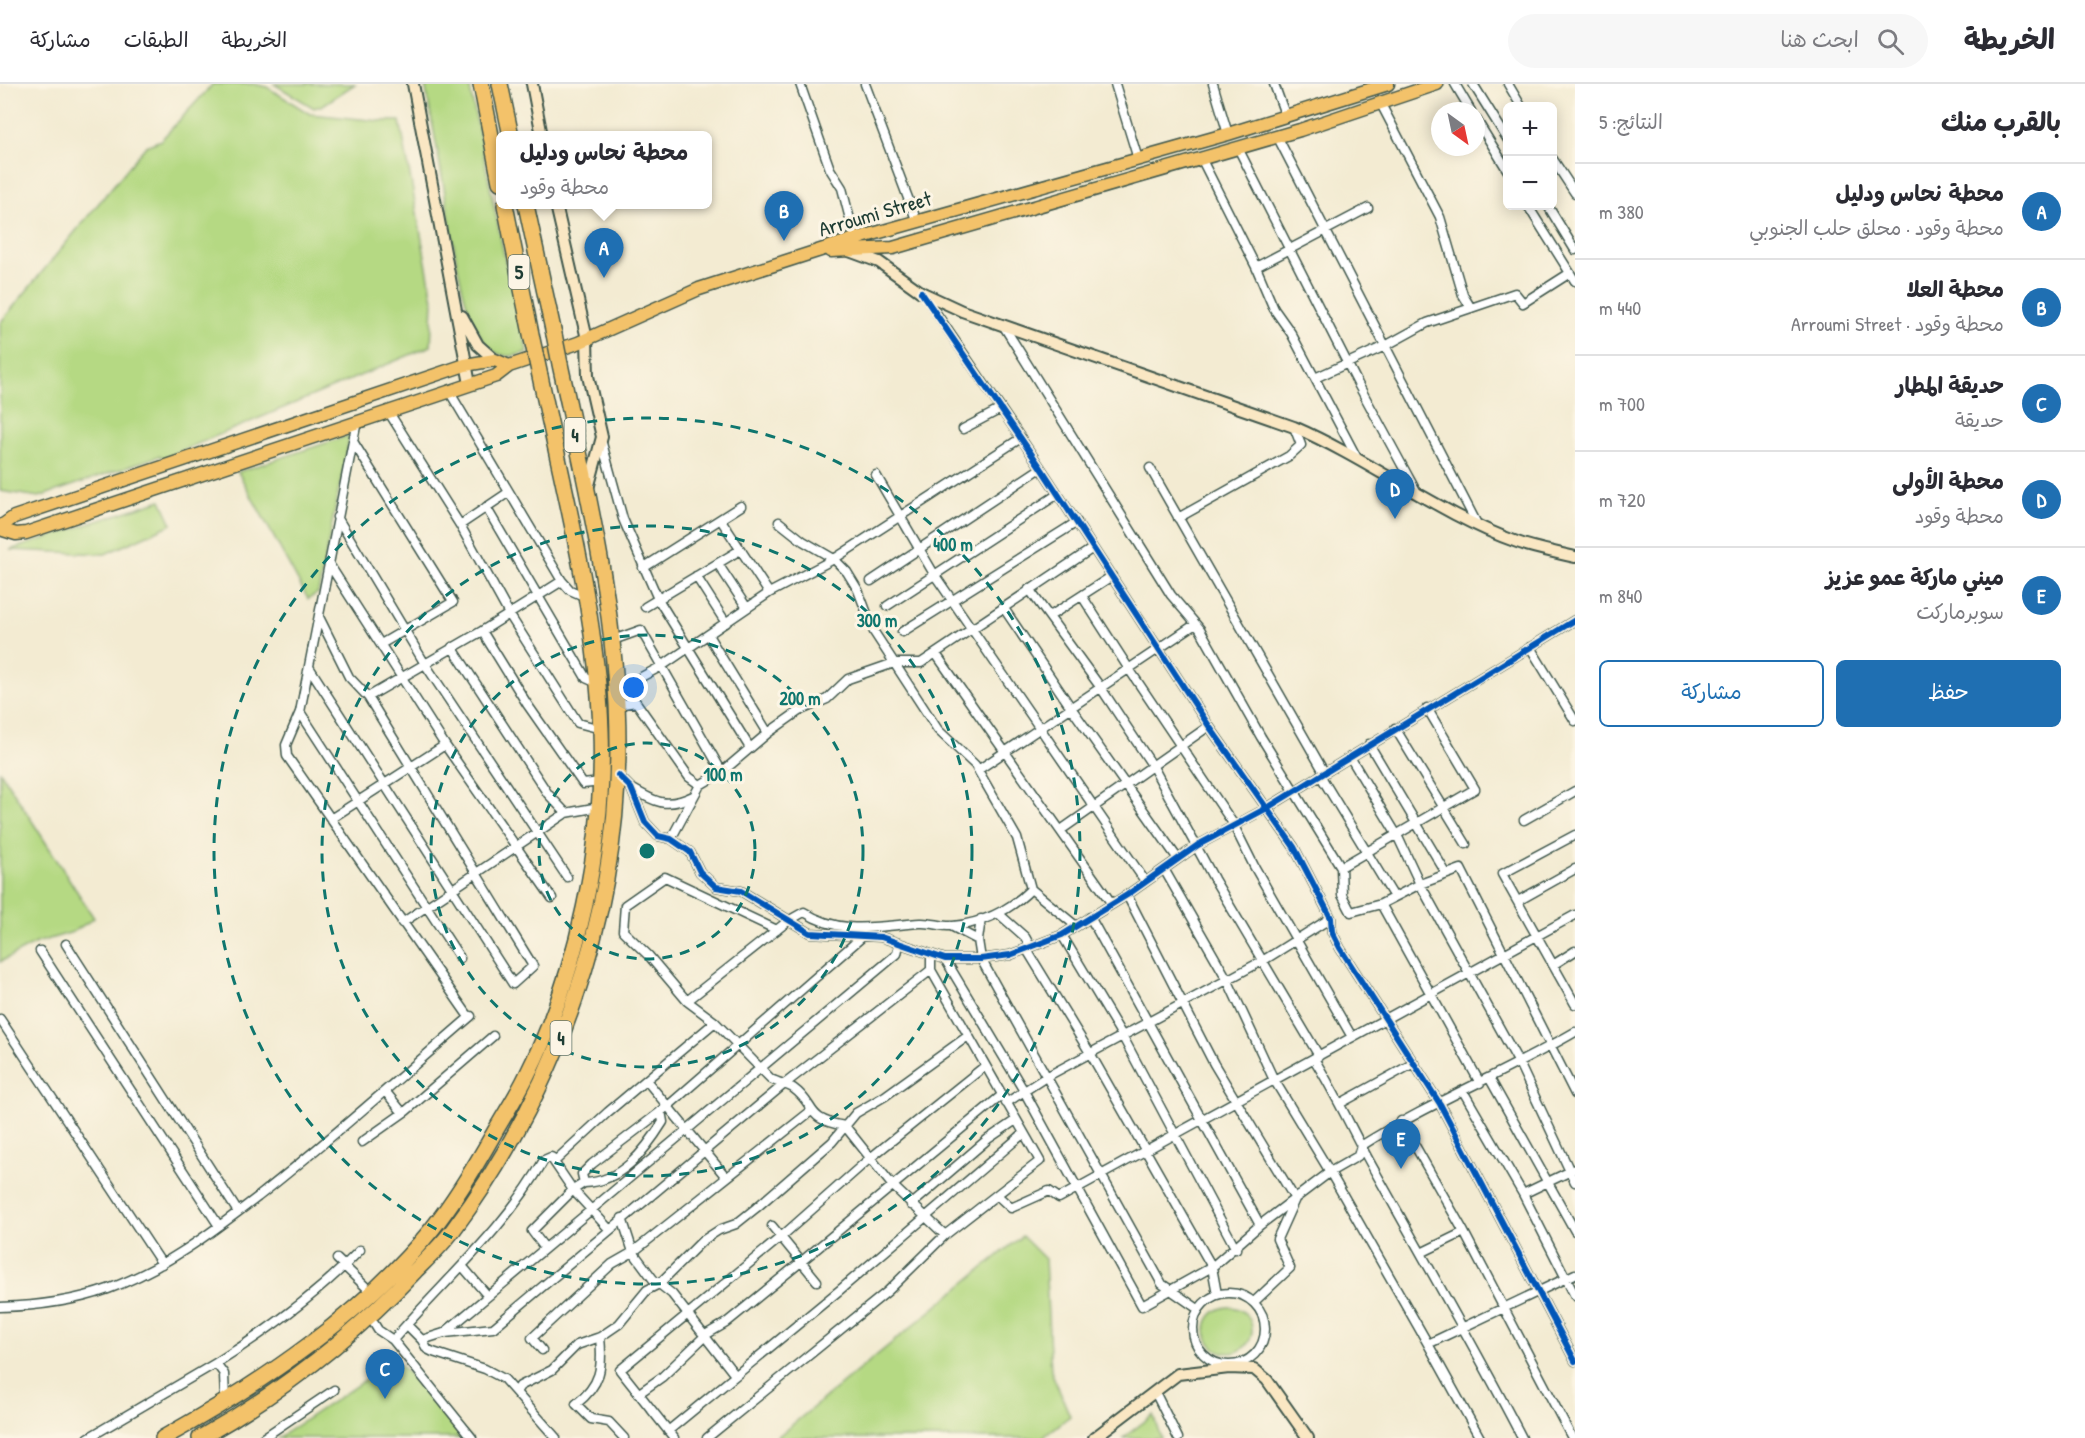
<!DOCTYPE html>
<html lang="ar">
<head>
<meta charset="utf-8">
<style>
  body { margin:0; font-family:"Patrick Hand","Playpen Sans Arabic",sans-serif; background:#f7f7f7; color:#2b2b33; direction:rtl }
  .controls { position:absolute; right:18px; top:18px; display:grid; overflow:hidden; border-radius:9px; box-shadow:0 3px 15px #0003 }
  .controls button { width:54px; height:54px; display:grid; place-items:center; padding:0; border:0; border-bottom:2px solid #e1e1e2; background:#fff; color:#2b2b33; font:30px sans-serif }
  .compass { position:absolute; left:1431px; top:18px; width:54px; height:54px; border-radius:50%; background:#fff; box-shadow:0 3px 15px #0003; rotate:147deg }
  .you { position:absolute; left:634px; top:604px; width:21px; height:21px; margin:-15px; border:4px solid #fff; border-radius:50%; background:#1a73e8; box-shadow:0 0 0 9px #1a73e833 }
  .badge { display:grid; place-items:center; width:39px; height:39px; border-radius:50%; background:#1f6fb2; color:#fff; font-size:20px; font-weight:700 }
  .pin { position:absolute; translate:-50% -50px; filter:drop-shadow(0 2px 3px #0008) }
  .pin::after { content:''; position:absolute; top:32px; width:21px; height:18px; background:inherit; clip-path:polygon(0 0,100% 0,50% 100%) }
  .popup { position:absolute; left:496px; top:47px; width:216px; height:78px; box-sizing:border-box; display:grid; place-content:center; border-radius:9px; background:#fff; filter:drop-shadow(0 2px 4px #0005); font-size:20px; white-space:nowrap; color:#7c7c81 }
  .popup b { font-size:22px; color:#2b2b33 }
  .popup::after { content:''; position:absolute; left:50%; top:100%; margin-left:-12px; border:12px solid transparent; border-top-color:#fff }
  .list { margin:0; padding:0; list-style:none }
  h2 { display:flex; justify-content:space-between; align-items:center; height:78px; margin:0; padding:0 24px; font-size:26px }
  h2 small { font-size:20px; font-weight:400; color:#7c7c81 }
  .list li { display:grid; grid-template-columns:39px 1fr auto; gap:18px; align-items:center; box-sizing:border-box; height:96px; padding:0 24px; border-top:2px solid #e1e1e2 }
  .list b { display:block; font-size:22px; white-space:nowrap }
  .list p { margin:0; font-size:20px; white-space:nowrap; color:#7c7c81 }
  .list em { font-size:20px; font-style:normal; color:#7c7c81 }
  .actions { display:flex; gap:12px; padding:18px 24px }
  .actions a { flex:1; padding:14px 0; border:2px solid #1f6fb2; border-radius:9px; text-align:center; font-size:21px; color:#1f6fb2 }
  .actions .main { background:#1f6fb2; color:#fff }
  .icon { flex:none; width:33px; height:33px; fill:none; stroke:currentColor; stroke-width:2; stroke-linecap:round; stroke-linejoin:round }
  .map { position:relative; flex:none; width:1575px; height:1354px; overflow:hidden; direction:ltr }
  header { display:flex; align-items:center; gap:36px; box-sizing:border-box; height:84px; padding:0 30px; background:#fff; border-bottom:2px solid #e1e1e2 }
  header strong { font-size:28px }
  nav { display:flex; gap:33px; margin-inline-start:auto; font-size:21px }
  .search { width:420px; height:54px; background:#f7f7f7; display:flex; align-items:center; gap:15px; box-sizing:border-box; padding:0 21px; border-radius:33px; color:#7c7c81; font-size:22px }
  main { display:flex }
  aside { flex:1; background:#fff }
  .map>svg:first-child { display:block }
  .green { fill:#b5d983; stroke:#6a8b5c; stroke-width:1.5 }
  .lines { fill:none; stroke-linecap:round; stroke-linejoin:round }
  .street-casing { stroke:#3f574c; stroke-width:11 }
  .secondary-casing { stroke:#3f574c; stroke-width:14 }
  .primary-casing { stroke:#3f574c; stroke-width:15 }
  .highway-casing { stroke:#3f574c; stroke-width:18 }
  .street { stroke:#fff; stroke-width:8 }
  .secondary { stroke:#fae7c3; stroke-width:10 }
  .primary { stroke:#f3c26a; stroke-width:12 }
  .highway { stroke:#f3c26a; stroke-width:15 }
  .highway-bridge-casing { stroke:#3f574c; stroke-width:18; stroke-linecap:butt }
  .highway-bridge { stroke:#f3c26a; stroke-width:15 }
  .cycleway-casing { stroke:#fcf5e5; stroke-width:10 }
  .cycleway { stroke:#0057b8; stroke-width:6 }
  .ring { fill:none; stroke:#0f766e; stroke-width:3; stroke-dasharray:10 8 }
  .labels { text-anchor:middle; stroke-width:6; stroke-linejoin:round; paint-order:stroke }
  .shield { fill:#fcf5e5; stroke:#617469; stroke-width:1.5 }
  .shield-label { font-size:20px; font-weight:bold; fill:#1f3d34 }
  .street-label { font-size:21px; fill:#1f3d34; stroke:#fcf5e5 }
  .centre { fill:#0f766e; stroke:#fcf5e5; stroke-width:3 }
  .ring-label { font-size:18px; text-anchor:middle; font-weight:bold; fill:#0f766e; stroke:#fcf5e5; stroke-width:6; stroke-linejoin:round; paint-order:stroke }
</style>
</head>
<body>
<header>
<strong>الخريطة</strong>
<div class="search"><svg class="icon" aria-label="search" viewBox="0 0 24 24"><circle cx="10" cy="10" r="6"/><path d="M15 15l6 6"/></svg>ابحث هنا</div>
<nav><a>الخريطة</a><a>الطبقات</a><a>مشاركة</a></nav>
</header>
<main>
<aside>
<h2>بالقرب منك<small>النتائج: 5</small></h2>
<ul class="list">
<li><span class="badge">A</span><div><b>محطة نحاس ودليل</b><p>محطة وقود · محلق حلب الجنوبي</p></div><em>380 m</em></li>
<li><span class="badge">B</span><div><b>محطة العلا</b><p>محطة وقود · Arroumi Street</p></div><em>440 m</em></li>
<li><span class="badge">C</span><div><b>حديقة المطار</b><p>حديقة</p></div><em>700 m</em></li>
<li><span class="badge">D</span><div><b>محطة الأولى</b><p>محطة وقود</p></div><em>720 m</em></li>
<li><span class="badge">E</span><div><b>ميني ماركة عمو عزيز</b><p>سوبرماركت</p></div><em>840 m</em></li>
</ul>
<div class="actions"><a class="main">حفظ</a><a>مشاركة</a></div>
</aside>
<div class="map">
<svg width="1575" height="1354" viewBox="0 0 1575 1354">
  <rect width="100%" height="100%" fill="#fcf5e5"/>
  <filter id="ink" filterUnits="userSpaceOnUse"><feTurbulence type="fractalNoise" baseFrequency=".0167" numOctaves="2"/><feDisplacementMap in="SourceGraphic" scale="12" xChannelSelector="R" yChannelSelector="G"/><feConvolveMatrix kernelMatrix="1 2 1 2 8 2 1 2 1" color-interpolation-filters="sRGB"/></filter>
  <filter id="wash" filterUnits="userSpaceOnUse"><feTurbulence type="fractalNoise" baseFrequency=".008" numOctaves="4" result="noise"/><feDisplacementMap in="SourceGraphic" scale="24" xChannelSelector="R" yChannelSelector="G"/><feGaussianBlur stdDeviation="1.35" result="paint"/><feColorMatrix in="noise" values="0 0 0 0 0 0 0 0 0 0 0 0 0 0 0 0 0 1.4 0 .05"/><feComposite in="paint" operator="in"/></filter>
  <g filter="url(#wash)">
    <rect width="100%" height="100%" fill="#f3ebd2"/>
    <path class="green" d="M213,0h40l14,3 43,27 70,7h20l33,179 -2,46 -267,112 -5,-2 -120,41 -39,-6v-168l146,-177 15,-6z
      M274,0h81l-32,21 -9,3z
      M425,0h44l40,195 9,18 9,55c-14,5 -27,7 -38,-5 -28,-31 -33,-95 -41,-136 -7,-42 -15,-85 -23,-127z
      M350,351l-32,158 -10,6 -70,-127z
      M161,416l11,24 -67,30 -95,-4z
      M0,687l94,147 -21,14 -37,11 -36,19z
      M1022,1152l23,23 6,112 19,45 -28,22h-266z
      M1206 1246a23 23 0 1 1 46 0a23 23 0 1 1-46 0Z
      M395,1276l76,78h-193z
      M1153,1331l8,23h-38z"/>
  </g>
  <g filter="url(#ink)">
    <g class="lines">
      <defs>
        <path id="street" d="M800,0l30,85 12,19 13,51
          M865,0l52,138
          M1115,0l23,75
          M1213,0l15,50
          M1274,0l12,33
          M1455,0l16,27
          M1473,0l35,56
          M1508,0l13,22
          M1381,20l59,113 23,78 8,13
          M1476,35l32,52
          M1277,52l200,388
          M1238,64l120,236 58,107
          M1201,74l55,109 18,42 17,24 66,125
          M1552,74l23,35
          M1528,122l47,75
          M1548,122l27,44
          M1256,183l112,-59
          M922,208l119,176 168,258 85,121 37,71 1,14 8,16 100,156 135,257
          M1003,241l168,270 29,34 61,108 80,130 1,28 9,17 30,-8 39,-20 99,179 56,119
          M1315,294l72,-33 40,-22 88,-30 8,10 47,-30
          M449,307l113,190 8,9 16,7
          M388,327l72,114 49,89 69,109 23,6
          M357,337l-57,291 -14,33 1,11 182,261
          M963,345l38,-20
          M354,359l99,159 -72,42
          M602,359l21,76 35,80 92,149
          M1150,384l174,304
          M876,391l58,99 211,307
          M486,423l100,171 11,5
          M337,433l88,147 142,213
          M1178,434l111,-62 12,-11 -7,-18
          M721,436l48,73
          M779,438l24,19 31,18 13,13 11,18 16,42 64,98 37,35 42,73 14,51 45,37
          M460,441l49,-33
          M329,480l116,181 107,153
          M718,480l29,44
          M643,484l98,-62
          M696,492l30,47
          M871,497l170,-113
          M1029,505l72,99 51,77 62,114 105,177
          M1082,512l47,73 103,153 22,44 98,171
          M887,522l171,-112
          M645,523l95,-57
          M1003,523l69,102 106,150
          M1050,532l62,-40
          M482,547l45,73 56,80 18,-2
          M902,548l175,-110
          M708,551l60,98
          M613,556l28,-10 81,142
          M452,563l96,147 18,19
          M1530,563l45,74
          M936,570l176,250
          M309,583l204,317 20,-18 -165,-269 -19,-20 -30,-60
          M616,597l12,3 34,-18 107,-73 65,-34 187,-121
          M368,613l114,-66 80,-50
          M617,621l19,-3 53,75 11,8
          M300,628l160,246
          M1395,644l71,116
          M1369,660l77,129
          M1350,673l47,78 23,49 41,-15 114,225
          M978,686l216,-145
          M618,691l13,13 14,34 13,14 13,3 19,13 10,20 16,15 25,4 69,42 71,4 64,22h36l29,-4 52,-20 65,-40 71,-50 69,-37 308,-188
          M1320,691l74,122
          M631,704c24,14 35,21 62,8
          M332,734l113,-73
          M1524,736l51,-29
          M1061,746l148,-104
          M1575,751l-73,39 73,130
          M671,755l29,-54 22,-13 46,-39 31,-22 28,-12 21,-20 46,-16h27l172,-115
          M1341,783l134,-78 -48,-81
          M1164,785l63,110 46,99 57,94 98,172
          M1127,811l87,169 81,135 -18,40 13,29 -36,34
          M1518,817l57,-32
          M1381,820l99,179
          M999,830l26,23 6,11
          M1090,833l170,308
          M981,835l-3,21 3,19 181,325 36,25
          M402,839l164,-110 33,-6
          M951,842l27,14
          M777,846l-112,-53 -40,28 -2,26 26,25 38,45 28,21 56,57c7,4 16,5 22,9 25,18 10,31 52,38l47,59 53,50
          M1062,851l61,102 113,212
          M66,860l172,268
          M1027,866l63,103 122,214 5,27
          M40,867l179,275
          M945,875l79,132 118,215 70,-39 48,-42 70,-53 28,-16 3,-10c68,-43 144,-73 214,-114
          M1553,881l22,-14
          M687,917l101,-80 16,-9c37,24 75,14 116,11 11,-1 22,4 33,3 30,-3 56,-15 78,-37
          M0,935l162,245
          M1314,975c24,38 41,78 63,116 49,88 99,174 145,263
          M1490,995l85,152
          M646,996l80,97
          M385,1007l18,22
          M1463,1007l60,103 52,102
          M1006,1019l40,-26 218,-117 67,-42
          M1341,1019l73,-40
          M1401,1037l63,111 108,206
          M362,1058l44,-31 87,-75
          M584,1099c37,-1 61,-32 79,-61l-2,-11
          M1523,1110l52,-25
          M997,1111l14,13 38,-17 10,7 516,-283
          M911,1121l77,-66 28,-19
          M622,1134l11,34 20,27 19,15 63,81
          M772,1142l45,55
          M609,1145l-36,-39 -19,-28 54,-50 107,-90
          M544,1163l-12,-16 41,-41 11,-7 -2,-9 10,-10 76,-58 194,-169
          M1421,1169l43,-21
          M337,1175l33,32
          M463,1183l24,28
          M1193 1245a36 36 0 1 1 72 0a36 36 0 1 1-72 0Z
          M0,1223c34,-1 75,-6 108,-18 56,-20 104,-57 151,-93 73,-57 142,-120 212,-180
          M370,1233l8,13 15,10c52,-60 112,-111 151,-180l7,-3 5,3
          M407,1241l15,15 22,-7 453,-379 2,-10
          M445,1249l48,-5 289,-242 149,-116
          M600,1253c3,30 1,48 -24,67l15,15 18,3 15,16
          M393,1256l79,98
          M422,1256l5,9 6,3 52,17 19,10 52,59
          M542,1266l-10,-12 80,-74 21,-12 178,-141
          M516,1308l4,-6 32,-16 25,-25 23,-8 19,-13 28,-34 12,-6 43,-43 17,-11 17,-6 20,-16 76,-66 24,-29 29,-17 83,-60
          M1155,1308l23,46
          M638,1310l24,-17 45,-43 19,-11 76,-62 200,-166
          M225,1318l-1,-28 -8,-11c51,-32 102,-69 144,-113
          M668,1347l173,-142 183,-156
          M88,1354l128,-75
          M263,1354l71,-48
          M674,1354l-54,-68 161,-133 88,-78 116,-93
          M707,1354l181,-147 57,-56 95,-74 -109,-191v-14
          M1480,1354l-52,-94 147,-70"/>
        <path id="secondary" d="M413,0l57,300
          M532,0l10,52
          M556,121l31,134 1,37 14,61 -13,48
          M849,167l30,11 42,30 41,19 332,116c76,33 147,88 223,115 19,7 39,10 58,15
          M462,232l16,29 17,15
          M1094,1354l84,-64 51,-6 25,1 13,11 41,58"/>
        <path id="primary" d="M831,167l62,-3 407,-118 137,-46
          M0,443l14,-10 451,-152 30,-5 14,6
          M0,445l16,5 10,-1 470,-157 13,-10 69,-23 121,-54 156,-50 373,-105 160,-50"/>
        <path id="highway" d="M481,0l19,98
          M500,0l11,52
          M505,121l27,134
          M526,121l28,129
          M163,1354c99,-55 197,-121 269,-209 23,-29 43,-62 61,-94 11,-20 24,-39 34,-60 50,-100 78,-232 74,-344 -4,-117 -37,-241 -61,-355
          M200,1354c80,-45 152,-100 215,-167 13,-13 27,-26 38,-41 104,-140 165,-311 165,-486 0,-129 -31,-254 -58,-380"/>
      </defs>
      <use href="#street" class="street-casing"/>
      <use href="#secondary" class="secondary-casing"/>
      <use href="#primary" class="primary-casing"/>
      <use href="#highway" class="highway-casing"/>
      <use href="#street" class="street"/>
      <use href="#secondary" class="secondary"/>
      <use href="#primary" class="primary"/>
      <use href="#highway" class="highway"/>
      <defs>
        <path id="highway-bridge" d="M554,250l6,30
          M532,255l8,37"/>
      </defs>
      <use href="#highway-bridge" class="highway-bridge-casing"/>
      <use href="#highway-bridge" class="highway-bridge"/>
      <defs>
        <path id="cycleway" d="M921,208l120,176 168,258 85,121 37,71 1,14 8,16 100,156 135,257
          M618,691l13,13 14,34 13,14 13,3 19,13 10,20 16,15 25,4 69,42 71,4 64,22h36l29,-4 52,-20 65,-40 71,-50 69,-37 308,-188"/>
      </defs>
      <use href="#cycleway" class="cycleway-casing"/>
      <use href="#cycleway" class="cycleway"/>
    </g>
  </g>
  <g class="ring">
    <circle cx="647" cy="767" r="108"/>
    <circle cx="647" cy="767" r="216"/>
    <circle cx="647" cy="767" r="325"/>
    <circle cx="647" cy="767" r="433"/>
  </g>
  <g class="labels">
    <g class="shield">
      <rect x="508.5" y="171" width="21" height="34" rx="4.5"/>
      <rect x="564.5" y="334" width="21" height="34" rx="4.5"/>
      <rect x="550.5" y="937" width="21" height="34" rx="4.5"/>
    </g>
    <g class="shield-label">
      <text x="519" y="195">5</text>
      <text x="575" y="358">4</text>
      <text x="561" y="961">4</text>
    </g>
    <g class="street-label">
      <text transform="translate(875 130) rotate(-16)" y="7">Arroumi Street</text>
    </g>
  </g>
  <circle cx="647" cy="767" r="9" class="centre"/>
  <g class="ring-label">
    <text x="953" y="467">400 m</text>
    <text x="877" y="543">300 m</text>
    <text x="800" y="621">200 m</text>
    <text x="723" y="697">100 m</text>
  </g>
</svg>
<div class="controls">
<button>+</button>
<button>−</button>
</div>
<svg class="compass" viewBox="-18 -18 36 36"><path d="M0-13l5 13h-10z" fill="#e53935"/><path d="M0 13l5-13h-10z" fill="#7c7c81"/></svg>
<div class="you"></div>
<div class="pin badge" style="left:604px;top:194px">A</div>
<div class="popup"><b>محطة نحاس ودليل</b>محطة وقود</div>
<div class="pin badge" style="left:784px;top:157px">B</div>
<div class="pin badge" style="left:385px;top:1315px">C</div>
<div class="pin badge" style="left:1395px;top:435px">D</div>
<div class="pin badge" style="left:1401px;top:1085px">E</div>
</div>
</main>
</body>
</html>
